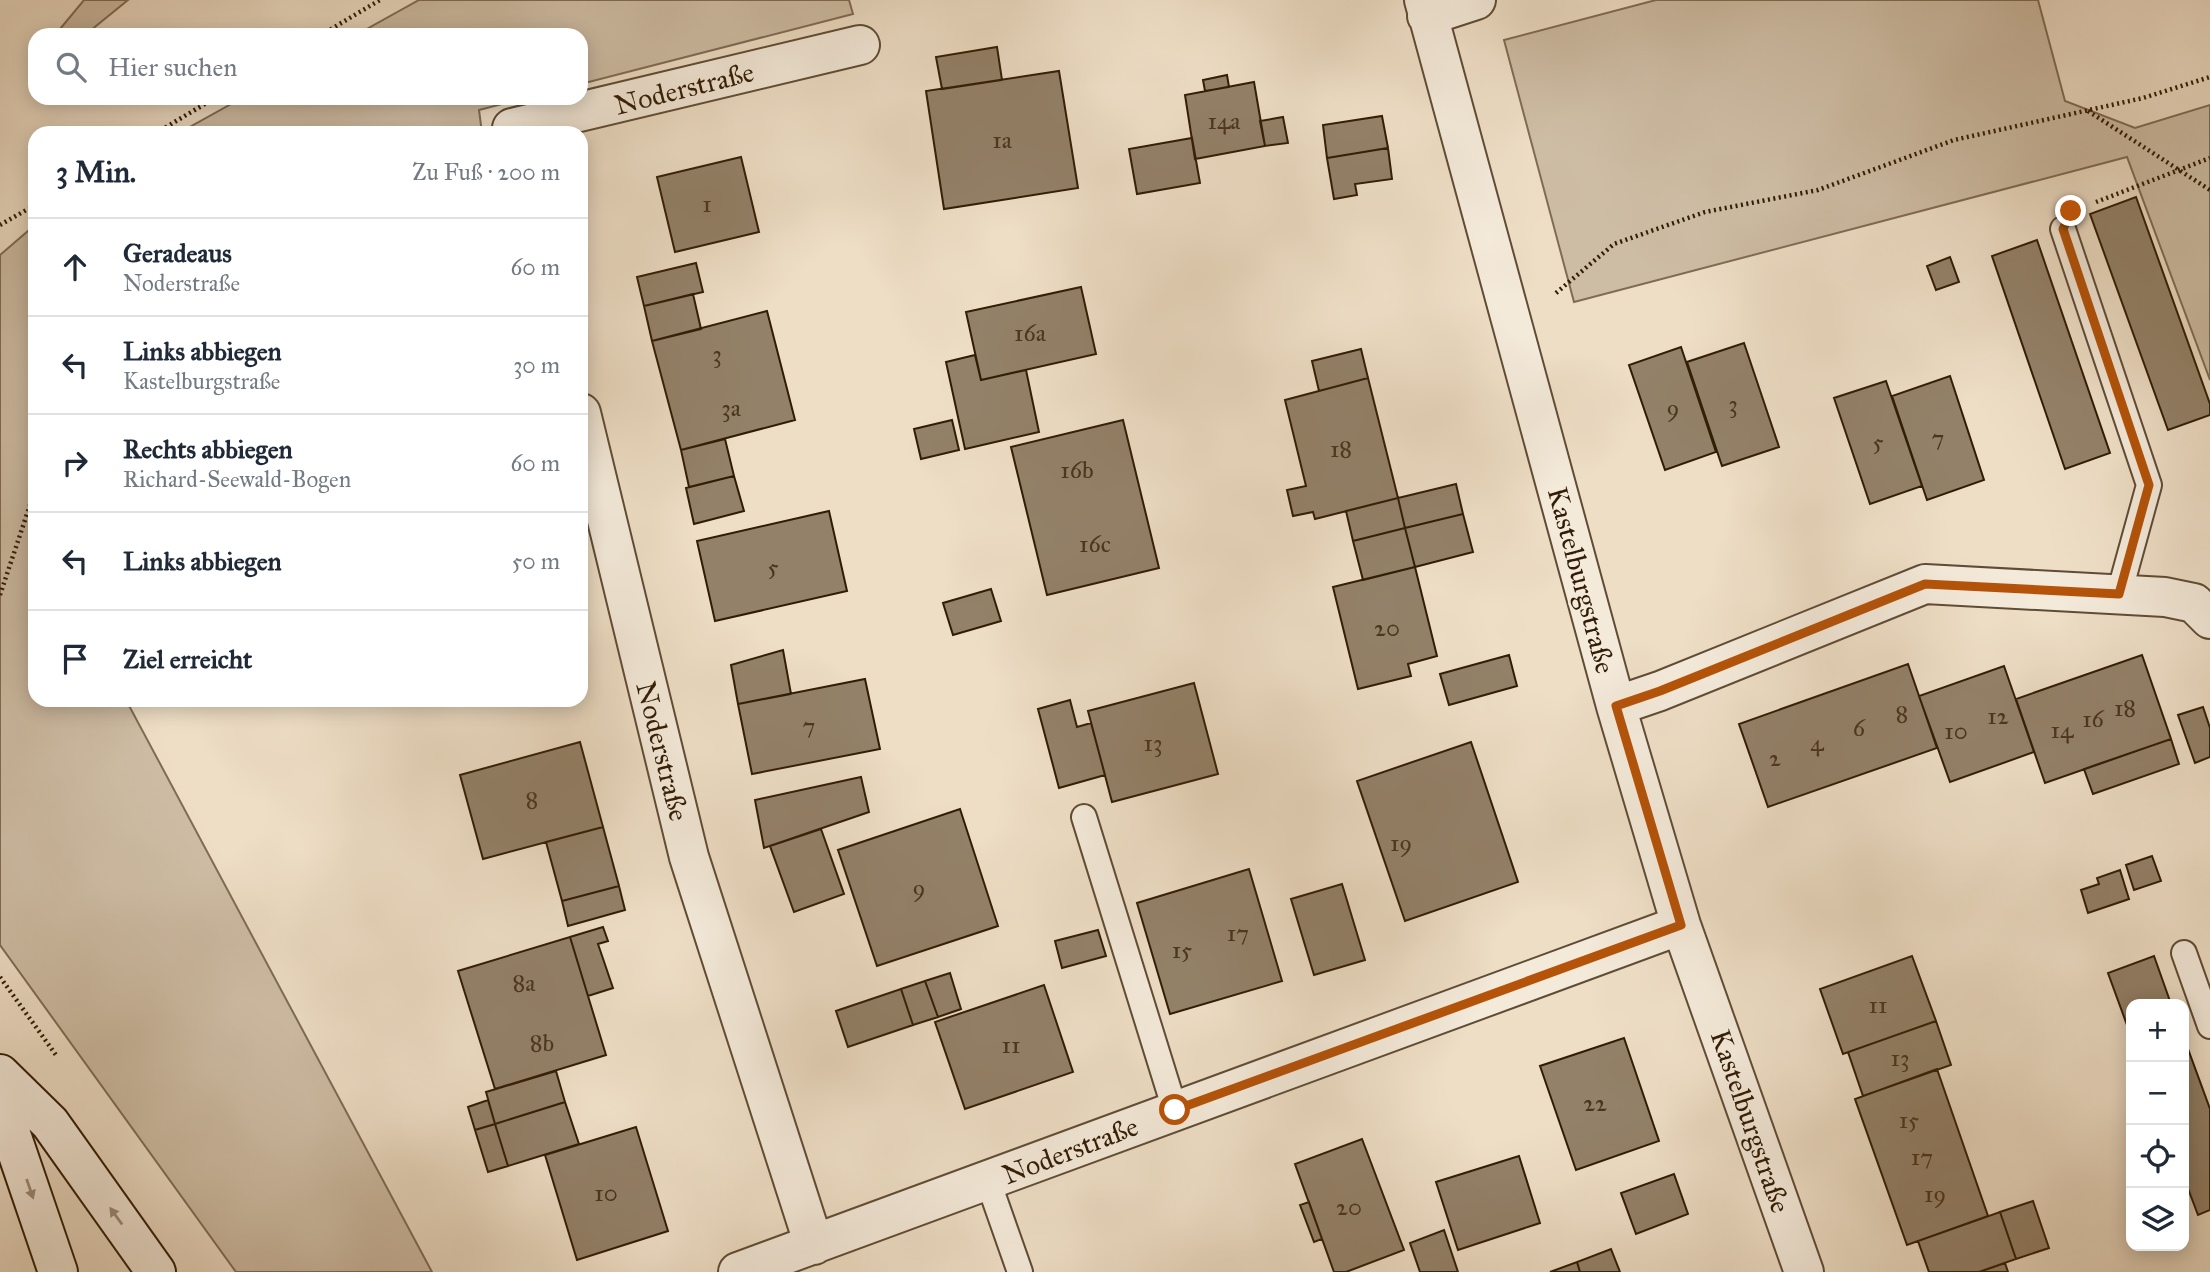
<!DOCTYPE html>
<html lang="de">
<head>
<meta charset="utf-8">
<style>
  body { margin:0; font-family:"IM FELL Great Primer",serif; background:#f2f2f3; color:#1f2937 }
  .controls { position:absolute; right:21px; bottom:21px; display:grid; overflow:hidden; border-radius:14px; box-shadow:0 4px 18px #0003 }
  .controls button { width:63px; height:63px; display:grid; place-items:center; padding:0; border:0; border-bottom:2px solid #e0e1e3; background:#fff; color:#1f2937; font:35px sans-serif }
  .stop { position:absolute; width:21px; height:21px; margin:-16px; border:5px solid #b45309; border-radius:50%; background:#fff }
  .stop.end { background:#b45309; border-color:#fff; box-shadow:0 2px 7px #0008 }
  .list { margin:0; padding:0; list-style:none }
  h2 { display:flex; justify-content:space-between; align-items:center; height:91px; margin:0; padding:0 28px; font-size:30px }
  h2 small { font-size:23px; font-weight:400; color:#747a83 }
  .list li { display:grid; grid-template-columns:46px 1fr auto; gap:21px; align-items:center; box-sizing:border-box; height:98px; padding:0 28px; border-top:2px solid #e0e1e3 }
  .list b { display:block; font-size:26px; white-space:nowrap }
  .list p { margin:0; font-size:23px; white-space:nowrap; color:#747a83 }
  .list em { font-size:23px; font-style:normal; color:#747a83 }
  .icon { flex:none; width:38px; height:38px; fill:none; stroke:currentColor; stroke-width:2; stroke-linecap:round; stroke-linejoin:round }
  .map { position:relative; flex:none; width:2210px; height:1272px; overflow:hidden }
  .search { position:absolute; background:#fff; box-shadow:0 4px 18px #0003; left:28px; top:28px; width:560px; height:77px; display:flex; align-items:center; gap:18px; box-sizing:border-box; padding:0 24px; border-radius:21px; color:#747a83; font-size:26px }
  .panel { position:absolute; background:#fff; box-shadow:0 4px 18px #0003; left:28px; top:126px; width:560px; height:581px; border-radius:21px }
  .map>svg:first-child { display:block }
  .green { fill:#cebda5; stroke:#806c55; stroke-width:2 }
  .building { fill:#938169; stroke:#311c05; stroke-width:2 }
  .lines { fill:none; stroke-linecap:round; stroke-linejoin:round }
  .lane-casing { stroke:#604c35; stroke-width:28 }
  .street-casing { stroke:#604c35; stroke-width:42 }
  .secondary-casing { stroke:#311c05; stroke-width:42 }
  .path { stroke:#311c05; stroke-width:4.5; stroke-dasharray:2 3.5; stroke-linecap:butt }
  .lane { stroke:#f4eada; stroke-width:24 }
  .street { stroke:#f4eada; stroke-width:38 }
  .secondary { stroke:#f4eada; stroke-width:38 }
  .oneway { fill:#9c8d7a }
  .route { stroke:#b45309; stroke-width:9 }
  .labels { text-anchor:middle; stroke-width:5; stroke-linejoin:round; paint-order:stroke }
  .number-label { font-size:24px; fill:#4a351e }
  .street-label { font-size:28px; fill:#311c05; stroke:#f4eada }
</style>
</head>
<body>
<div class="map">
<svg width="2210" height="1272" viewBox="0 0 2210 1272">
  <rect width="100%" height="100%" fill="#eedec6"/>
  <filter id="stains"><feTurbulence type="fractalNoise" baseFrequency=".00286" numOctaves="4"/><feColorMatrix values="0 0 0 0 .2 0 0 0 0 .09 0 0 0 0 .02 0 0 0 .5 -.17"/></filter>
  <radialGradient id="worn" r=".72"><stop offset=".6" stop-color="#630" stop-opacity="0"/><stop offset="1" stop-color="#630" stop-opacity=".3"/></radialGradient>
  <path class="green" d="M84,0h44l-43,35h-30z
    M419,0h430l4,14 -272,70v-49h-225z
    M1656,0h382l27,101 70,27 75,-23v275l-83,-223 -553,145 -70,-262z
    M242,98h283l-46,12 3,23h-303z
    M35,225v475h91l306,572h-196l-236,-327v-690z"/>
  <path class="building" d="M997,47l5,33 -60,9 -6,-32z
    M1059,71l19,117 -134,21 -18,-118z
    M1227,75l2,12 -24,4 -2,-11z
    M1254,82l11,64 -70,13 -10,-64z
    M1382,116l6,32 -61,10 -4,-33z
    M1283,117l5,26 -23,3 -5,-25z
    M1192,138l8,45 -63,11 -8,-45z
    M1388,148l4,31 -37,5 2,11 -23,4 -7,-41z
    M741,157l18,75 -84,20 -18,-75z
    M2136,197l74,207v11l-42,15 -78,-216z
    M2037,240l73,213 -45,16 -73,-213z
    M1950,257l9,25 -23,8 -9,-24z
    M696,263l7,29 -59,14 -7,-29z
    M1081,287l15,67 -115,26 -15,-68z
    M693,294l8,35 -49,12 -8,-35z
    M767,311l28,109 -114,30 -29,-109z
    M1744,343l35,104 -57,19 -35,-104z
    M1681,347l35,105 -51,18 -36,-105z
    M1361,349l7,29 -49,13 -7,-30z
    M975,355l6,25 45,-10 13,62 -74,17 -19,-87z
    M1950,376l34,104 -57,20 -35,-104z
    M1368,378l30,120 -83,21 -2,-7 -20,4 -6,-26 19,-4 -21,-86z
    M1886,381l36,105 -52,18 -36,-106z
    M952,420l7,30 -38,9 -7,-30z
    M1123,420l36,148 -112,27 -36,-148z
    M725,439l9,37 -45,11 -8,-37z
    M734,476l10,35 -50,13 -8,-36z
    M1456,484l7,30 -58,14 -7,-30z
    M1398,498l7,30 -52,13 -7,-30z
    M829,511l18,80 -132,30 -18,-80z
    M1463,514l10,38 -58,15 -10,-39z
    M1405,528l10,39 -52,13 -10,-39z
    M1415,567l22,89 -29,8 3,12 -53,13 -25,-102z
    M991,589l10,32 -48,14 -10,-32z
    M783,650l8,44 -53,10 -7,-39z
    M1509,655l8,31 -68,19 -9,-31z
    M2142,655l29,84 -126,44 -29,-84z
    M1908,664l29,84 -169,59 -29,-83z
    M2004,666l30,86 -84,30 -31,-86z
    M865,679l15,70 -128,25 -14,-70z
    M1194,683l24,91 -106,28 -24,-91z
    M1070,700l7,27 14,-4 14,52 -46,13 -21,-79z
    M2203,707l7,21v29l-15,6 -17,-48z
    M2171,739l8,25 -86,30 -9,-25z
    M580,742l23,85 -120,32 -23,-84z
    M1471,742l47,140 -113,39 -48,-140z
    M861,777l8,35 -105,36 -9,-48z
    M960,809l38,117 -121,40 -39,-116z
    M603,827l16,59 -57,15 -16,-59z
    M821,829l23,65 -50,18 -24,-66z
    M2152,856l9,25 -27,9 -8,-25z
    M1249,869l33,112 -112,33 -33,-111z
    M2120,870l9,29 -41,14 -7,-23 18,-6 -2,-6z
    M1342,884l23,76 -51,15 -23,-76z
    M619,886l6,24 -57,16 -6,-25z
    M603,927l5,14 -10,3 15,44 -25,8 -18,-59z
    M1098,930l8,26 -44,12 -7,-27z
    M570,937l36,118 -111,34 -37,-118z
    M1912,956l24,65 -93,33 -23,-65z
    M2154,956l17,48h-40v32l-23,-63z
    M950,973l11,36 -23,8 -13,-36z
    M925,981l13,36 -25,8 -12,-36z
    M1044,985l29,87 -108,37 -30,-87z
    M901,989l12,36 -65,22 -12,-36z
    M1936,1021l15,44 -88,31 -15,-44z
    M1624,1038l35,103 -83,29 -36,-104z
    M2184,1038l26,71v101l-12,5 -14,-37z
    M1937,1069l51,147 -81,29 -52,-146z
    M556,1071l9,31 -70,22 -9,-32z
    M488,1100l7,24 -20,6 -7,-23z
    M565,1102l14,42 -71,22 -13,-42z
    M495,1124l13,42 -20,6 -13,-42z
    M636,1127l32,104 -91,29 -32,-105z
    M1362,1139l42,111 -58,22h-12l-39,-108z
    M1519,1156l21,67 -82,27 -22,-68z
    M1674,1174l14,40 -52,20 -15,-41z
    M2033,1201l16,47 -33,11 -16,-47z
    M1309,1202l13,37 -8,3 -14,-37z
    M2000,1212l16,47 -37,13h-50l-11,-31z
    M1444,1230l14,42h-38l-10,-29z
    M1611,1249l9,23h-40l-3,-10z
    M1577,1262l3,10h-30z
    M2005,1263l3,9h-29z"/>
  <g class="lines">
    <defs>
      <path id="lane" d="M2063,229l86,256 -30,109
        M1084,817l91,293
        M2184,953l26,73
        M988,1181l32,91"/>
      <path id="street" d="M1424,0l192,706 65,219 123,347
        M1427,16l49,-16
        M513,133l-1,-5 348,-83
        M581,413l108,444 125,388
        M1616,706l44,-15 265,-107 240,13 29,6 16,16
        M738,1272l943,-347"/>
      <path id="secondary" d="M0,1074l50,49 106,149
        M0,1102l58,170"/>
    </defs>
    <use href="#lane" class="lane-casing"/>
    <use href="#street" class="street-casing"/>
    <use href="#secondary" class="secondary-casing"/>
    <path class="path" d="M321,35l59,-35
      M2088,111l122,79
      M156,133l59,-35
      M2096,202l114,-44
      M0,225l35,-20
      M1556,293l58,-49 91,-32 113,-22 136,-50 189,-42 67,-21
      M0,595l35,-105
      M0,977l56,78"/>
    <use href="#lane" class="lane"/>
    <use href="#street" class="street"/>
    <use href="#secondary" class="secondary"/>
  </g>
  <defs><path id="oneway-solid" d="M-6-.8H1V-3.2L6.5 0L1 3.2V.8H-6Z" transform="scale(1.75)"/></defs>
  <g class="oneway">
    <use href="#oneway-solid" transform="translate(30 1189) rotate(71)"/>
    <use href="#oneway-solid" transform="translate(116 1216) rotate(-126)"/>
  </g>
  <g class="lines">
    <path class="route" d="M1175,1110l506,-185 -65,-219 44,-15 265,-107 194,10 30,-109 -86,-256 8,-18"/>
  </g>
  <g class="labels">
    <g class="number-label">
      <text x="1224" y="129">14a</text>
      <text x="1002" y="148">1a</text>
      <text x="707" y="212">1</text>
      <text x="1030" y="341">16a</text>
      <text x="717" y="362">3</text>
      <text x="1733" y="412">3</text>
      <text x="731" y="416">3a</text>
      <text x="1673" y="416">9</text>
      <text x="1938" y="446">7</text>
      <text x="1878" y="450">5</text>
      <text x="1341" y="457">18</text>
      <text x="1077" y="478">16b</text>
      <text x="1095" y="552">16c</text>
      <text x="773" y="575">5</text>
      <text x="1387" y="636">20</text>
      <text x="2125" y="716">18</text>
      <text x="1902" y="722">8</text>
      <text x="1998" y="724">12</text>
      <text x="2093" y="727">16</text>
      <text x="809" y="734">7</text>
      <text x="1859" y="736">6</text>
      <text x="2062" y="738">14</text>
      <text x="1956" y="739">10</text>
      <text x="1153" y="751">13</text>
      <text x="1817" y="751">4</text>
      <text x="1775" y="766">2</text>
      <text x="532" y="808">8</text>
      <text x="1401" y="851">19</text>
      <text x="919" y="896">9</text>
      <text x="1238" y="941">17</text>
      <text x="1182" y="958">15</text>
      <text x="524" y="991">8a</text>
      <text x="1878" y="1013">11</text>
      <text x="542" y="1051">8b</text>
      <text x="1011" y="1053">11</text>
      <text x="1900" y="1066">13</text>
      <text x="1595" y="1111">22</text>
      <text x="1909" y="1128">15</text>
      <text x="1922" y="1165">17</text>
      <text x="606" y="1201">10</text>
      <text x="1935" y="1202">19</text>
      <text x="1349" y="1215">20</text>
    </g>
    <g class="street-label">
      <text transform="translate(684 88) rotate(-14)" y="10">Noderstraße</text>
      <text transform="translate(1582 580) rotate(75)" y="10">Kastelburgstraße</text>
      <text transform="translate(663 751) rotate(76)" y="10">Noderstraße</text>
      <text transform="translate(1751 1121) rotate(71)" y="10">Kastelburgstraße</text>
      <text transform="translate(1070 1150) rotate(-21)" y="10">Noderstraße</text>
    </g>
  </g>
  <rect width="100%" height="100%" filter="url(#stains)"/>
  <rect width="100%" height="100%" fill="url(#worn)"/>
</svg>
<div class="controls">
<button>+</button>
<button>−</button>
<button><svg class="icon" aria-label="locate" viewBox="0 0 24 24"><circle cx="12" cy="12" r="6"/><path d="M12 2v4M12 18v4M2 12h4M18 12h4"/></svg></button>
<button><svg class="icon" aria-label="layers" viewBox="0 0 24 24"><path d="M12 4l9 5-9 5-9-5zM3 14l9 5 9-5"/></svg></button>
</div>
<div class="stop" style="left:1175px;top:1110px"></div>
<div class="stop end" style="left:2071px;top:211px"></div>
<div class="search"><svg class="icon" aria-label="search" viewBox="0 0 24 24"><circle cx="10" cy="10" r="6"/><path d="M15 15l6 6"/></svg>Hier suchen</div>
<section class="panel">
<h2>3 Min.<small>Zu Fuß · 200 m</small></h2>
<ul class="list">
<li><svg class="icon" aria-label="ahead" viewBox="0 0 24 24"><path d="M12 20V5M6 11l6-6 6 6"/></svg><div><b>Geradeaus</b><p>Noderstraße</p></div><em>60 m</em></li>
<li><svg class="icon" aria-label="left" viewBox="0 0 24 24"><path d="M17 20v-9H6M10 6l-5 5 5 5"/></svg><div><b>Links abbiegen</b><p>Kastelburgstraße</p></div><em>30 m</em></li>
<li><svg class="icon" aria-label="right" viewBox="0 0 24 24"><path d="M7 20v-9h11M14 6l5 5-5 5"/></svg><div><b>Rechts abbiegen</b><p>Richard-Seewald-Bogen</p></div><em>60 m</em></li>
<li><svg class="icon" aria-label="left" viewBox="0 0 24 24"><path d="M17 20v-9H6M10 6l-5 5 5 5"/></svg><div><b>Links abbiegen</b></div><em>50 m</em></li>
<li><svg class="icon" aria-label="arrive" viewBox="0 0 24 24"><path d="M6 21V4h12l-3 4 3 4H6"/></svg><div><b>Ziel erreicht</b></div></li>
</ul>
</section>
</div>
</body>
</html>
